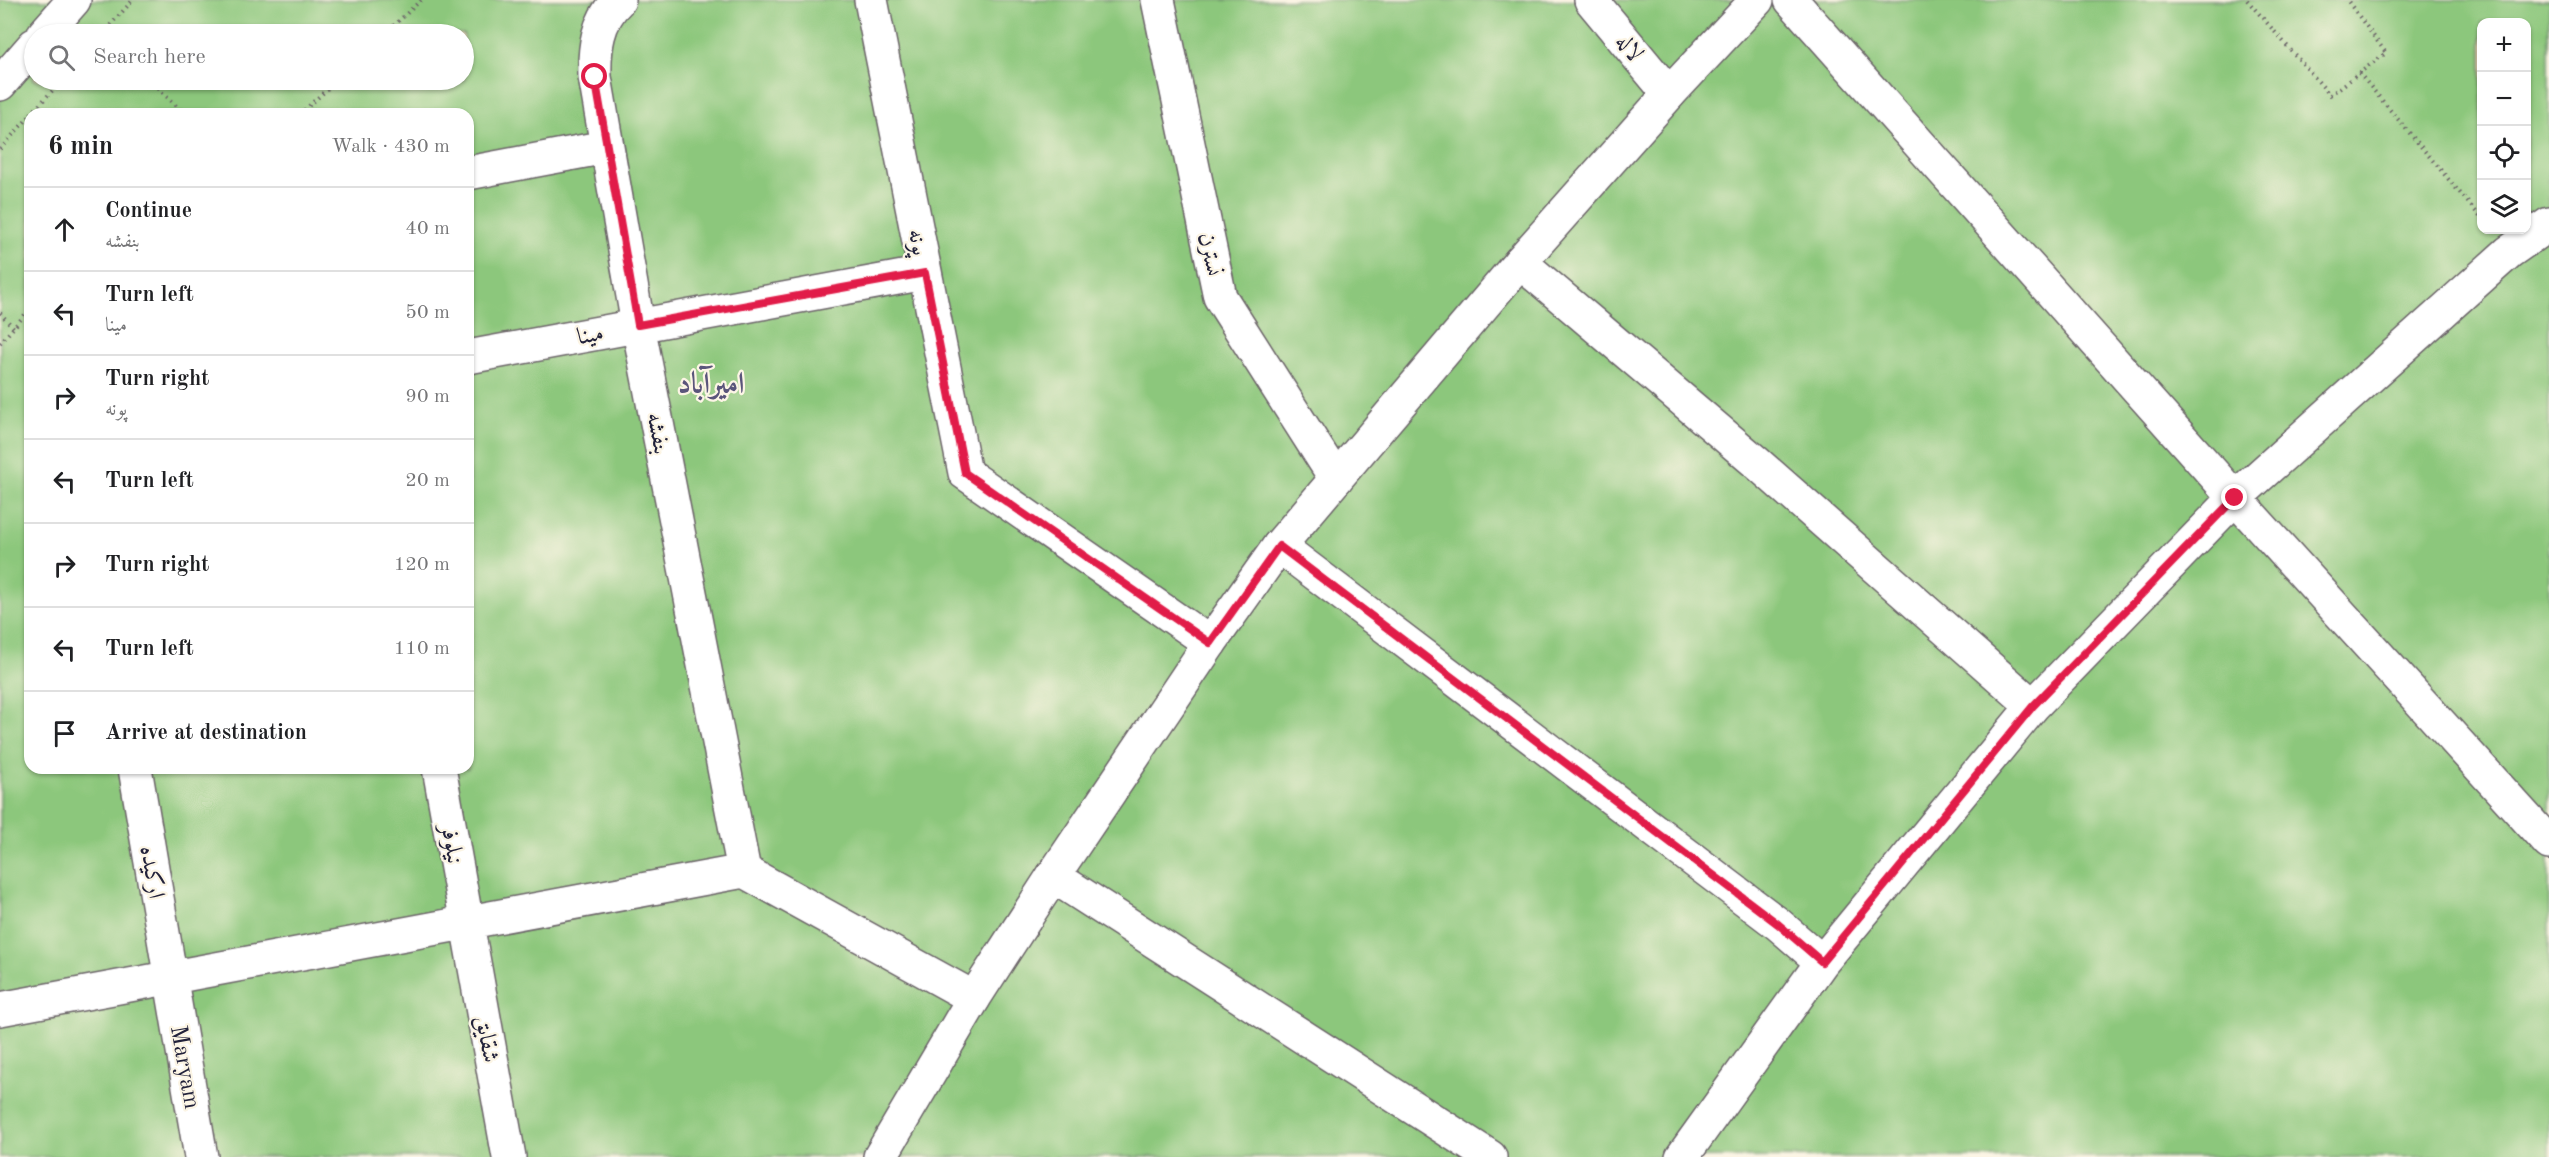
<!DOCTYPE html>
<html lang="en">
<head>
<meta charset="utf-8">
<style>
  body { margin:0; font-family:"Old Standard TT",Amiri,serif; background:#f2f2f2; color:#202124 }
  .controls { position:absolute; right:18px; top:18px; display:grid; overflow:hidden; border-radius:12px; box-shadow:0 2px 4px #0004 }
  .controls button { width:54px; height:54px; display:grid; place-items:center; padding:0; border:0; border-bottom:2px solid #e0e0e0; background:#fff; color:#202124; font:30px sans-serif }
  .stop { position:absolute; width:18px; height:18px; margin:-14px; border:4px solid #e11d48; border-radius:50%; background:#fff }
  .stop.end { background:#e11d48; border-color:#fff; box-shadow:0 2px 6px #0008 }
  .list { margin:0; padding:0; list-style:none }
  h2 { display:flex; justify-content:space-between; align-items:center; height:78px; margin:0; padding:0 24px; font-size:26px }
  h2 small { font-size:20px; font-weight:400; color:#757577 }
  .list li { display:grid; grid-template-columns:39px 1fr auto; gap:18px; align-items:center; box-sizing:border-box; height:84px; padding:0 24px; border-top:2px solid #e0e0e0 }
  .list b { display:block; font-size:22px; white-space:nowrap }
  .list p { margin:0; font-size:20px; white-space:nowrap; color:#757577 }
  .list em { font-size:20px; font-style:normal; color:#757577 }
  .icon { flex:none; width:33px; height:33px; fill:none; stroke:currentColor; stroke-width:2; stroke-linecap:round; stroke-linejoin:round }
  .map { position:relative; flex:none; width:2549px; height:1157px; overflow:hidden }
  .search { position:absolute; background:#fff; box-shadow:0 2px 4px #0004; left:24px; top:24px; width:450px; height:66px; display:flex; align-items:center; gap:15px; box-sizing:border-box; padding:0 21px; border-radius:33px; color:#757577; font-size:22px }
  .panel { position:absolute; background:#fff; box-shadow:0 2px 4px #0004; left:24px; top:108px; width:450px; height:666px; border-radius:18px }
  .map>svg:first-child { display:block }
  .green { fill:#8cc77c; stroke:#57745c; stroke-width:1.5; fill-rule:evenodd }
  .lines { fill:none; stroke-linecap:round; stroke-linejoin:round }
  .street-casing { stroke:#6b6368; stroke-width:36 }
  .secondary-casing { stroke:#6b6368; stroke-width:36 }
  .primary-casing { stroke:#6b6368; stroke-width:36 }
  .path { stroke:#6b6368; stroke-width:4; stroke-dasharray:1.5 4.5; stroke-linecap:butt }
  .street { stroke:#fff; stroke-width:33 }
  .secondary { stroke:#fff; stroke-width:33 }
  .primary { stroke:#fff; stroke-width:33 }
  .route { stroke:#e11d48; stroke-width:8 }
  .labels { text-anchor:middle; stroke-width:4.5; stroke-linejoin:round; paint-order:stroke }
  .street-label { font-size:24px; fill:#22223b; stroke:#fcf5e5 }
  .district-label { font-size:30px; font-weight:bold; fill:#5a557b; stroke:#fcf5e5 }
</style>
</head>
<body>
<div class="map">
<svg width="2549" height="1157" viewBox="0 0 2549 1157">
  <rect width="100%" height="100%" fill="#fcf5e5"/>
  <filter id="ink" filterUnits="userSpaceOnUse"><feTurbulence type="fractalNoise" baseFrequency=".0167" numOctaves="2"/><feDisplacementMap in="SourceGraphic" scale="12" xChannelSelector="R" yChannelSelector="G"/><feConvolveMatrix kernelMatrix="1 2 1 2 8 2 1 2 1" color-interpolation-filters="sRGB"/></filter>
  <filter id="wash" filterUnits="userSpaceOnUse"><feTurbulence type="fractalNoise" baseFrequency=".008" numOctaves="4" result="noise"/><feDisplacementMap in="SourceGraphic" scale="24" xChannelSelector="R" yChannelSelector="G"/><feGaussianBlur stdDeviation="1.35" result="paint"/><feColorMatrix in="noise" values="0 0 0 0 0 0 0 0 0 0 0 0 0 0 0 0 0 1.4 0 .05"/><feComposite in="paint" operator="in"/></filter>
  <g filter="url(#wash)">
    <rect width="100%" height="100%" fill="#f3dcbd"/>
    <path class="green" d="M0,0h2549v1157h-2549zM2482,22h44v208h-44zM34,34h430v46h-430zM30,114h438v654h-438z"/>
  </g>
  <g filter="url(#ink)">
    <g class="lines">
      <defs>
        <path id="street" d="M619,0c-22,20 -25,49 -24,77l43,248 106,546
          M871,0l94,473 245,170
          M1158,0l62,297 116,182
          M1591,0l78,94
          M1791,0l444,498 314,345
          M468,173l138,-26
          M1520,262l237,201 276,243
          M468,357l457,-84
          M1279,546l499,378 44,38
          M135,768l66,389
          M439,768l70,389
          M1053,876l437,281
          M0,1009l744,-138 230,127
          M1682,1157l140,-195 211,-256 202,-208 274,-246 40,-28"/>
        <path id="secondary" d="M880,1157l94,-159 79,-122 157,-233 69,-97 241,-284 149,-168 88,-94"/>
        <path id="primary" d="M44,34l30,-34
          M0,84l34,-39"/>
      </defs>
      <use href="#street" class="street-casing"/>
      <use href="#secondary" class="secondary-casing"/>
      <use href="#primary" class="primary-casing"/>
      <path class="path" d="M2247,0l83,95 56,-42 -39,-53
        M102,34l31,-34
        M385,34l36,-34
        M2359,73l123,146
        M149,80l36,34
        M31,114l31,-34
        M300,114l37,-34
        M0,149l30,-33
        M0,313l14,15
        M0,343l30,-34"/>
      <use href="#street" class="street"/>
      <use href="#secondary" class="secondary"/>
      <use href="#primary" class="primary"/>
    </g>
  </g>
  <g class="lines" filter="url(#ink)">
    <path class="route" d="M595,77l43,248 287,-52 40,200 245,170 69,-97 499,378 44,38 211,-256 202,-208"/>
  </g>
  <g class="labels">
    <g class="street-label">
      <text transform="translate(1630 47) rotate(50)" y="8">لاله</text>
      <text transform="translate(919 242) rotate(79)" y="8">پونه</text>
      <text transform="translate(1211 254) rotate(78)" y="8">نسترن</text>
      <text transform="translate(590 334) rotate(-11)" y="8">مینا</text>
      <text transform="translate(659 433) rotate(79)" y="8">بنفشه</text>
      <text transform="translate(453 844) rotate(80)" y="8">نیلوفر</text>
      <text transform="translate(153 872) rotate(80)" y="8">ارکیده</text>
      <text transform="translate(488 1039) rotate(80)" y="8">شقایق</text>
      <text transform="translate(186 1067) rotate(80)" y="8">Maryam</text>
    </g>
    <g class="district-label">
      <text x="711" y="393">امیرآباد</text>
    </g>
  </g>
</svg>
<div class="controls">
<button>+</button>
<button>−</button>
<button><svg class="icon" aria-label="locate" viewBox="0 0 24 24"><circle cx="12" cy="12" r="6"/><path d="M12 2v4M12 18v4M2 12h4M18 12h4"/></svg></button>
<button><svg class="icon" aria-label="layers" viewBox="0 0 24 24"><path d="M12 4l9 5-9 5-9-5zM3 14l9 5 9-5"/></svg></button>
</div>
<div class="stop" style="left:595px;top:77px"></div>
<div class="stop end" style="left:2235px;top:498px"></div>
<div class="search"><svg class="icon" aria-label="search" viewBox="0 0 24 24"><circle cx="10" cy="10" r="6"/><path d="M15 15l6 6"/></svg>Search here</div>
<section class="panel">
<h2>6 min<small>Walk · 430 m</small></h2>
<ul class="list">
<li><svg class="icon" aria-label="ahead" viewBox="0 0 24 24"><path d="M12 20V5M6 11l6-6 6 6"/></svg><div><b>Continue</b><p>بنفشه</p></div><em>40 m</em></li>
<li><svg class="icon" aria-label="left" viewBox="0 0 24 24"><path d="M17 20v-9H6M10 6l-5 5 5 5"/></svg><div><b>Turn left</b><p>مینا</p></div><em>50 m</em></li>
<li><svg class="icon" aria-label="right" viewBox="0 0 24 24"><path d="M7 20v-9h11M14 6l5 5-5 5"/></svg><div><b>Turn right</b><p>پونه</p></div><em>90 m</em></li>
<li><svg class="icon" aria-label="left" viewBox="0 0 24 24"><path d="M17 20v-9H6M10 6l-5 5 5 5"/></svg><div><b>Turn left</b></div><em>20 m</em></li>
<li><svg class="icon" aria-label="right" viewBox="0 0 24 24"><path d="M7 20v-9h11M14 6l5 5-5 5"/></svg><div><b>Turn right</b></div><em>120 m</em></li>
<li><svg class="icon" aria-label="left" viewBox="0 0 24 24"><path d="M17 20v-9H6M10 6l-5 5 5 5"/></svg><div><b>Turn left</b></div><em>110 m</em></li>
<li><svg class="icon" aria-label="arrive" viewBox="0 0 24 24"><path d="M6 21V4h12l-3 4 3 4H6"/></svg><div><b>Arrive at destination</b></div></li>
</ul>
</section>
</div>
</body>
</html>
